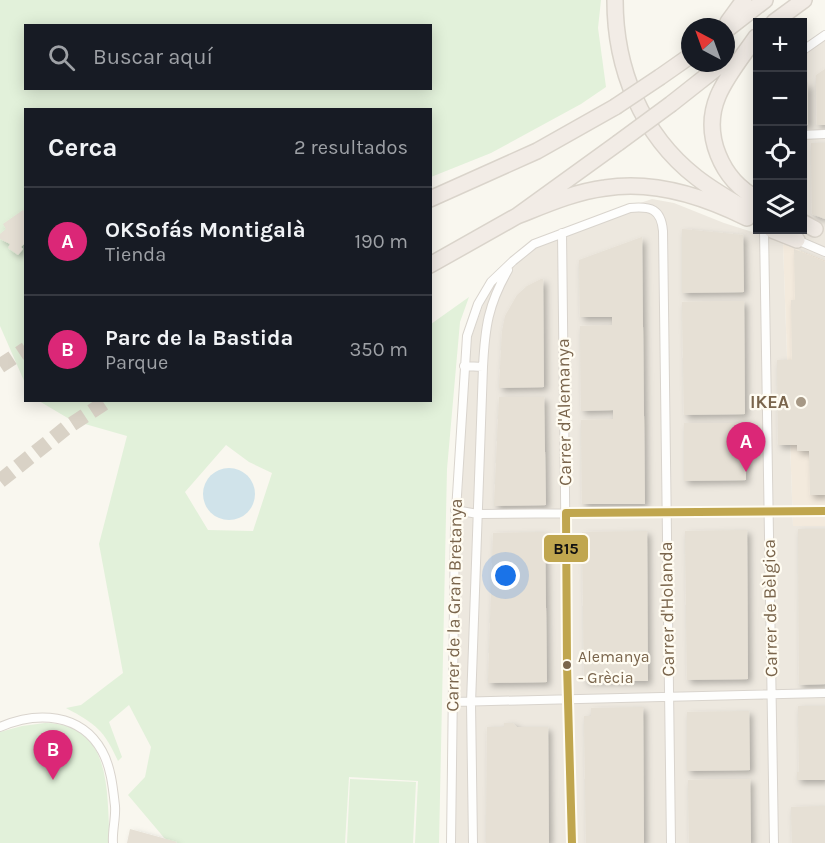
<!DOCTYPE html>
<html lang="es">
<head>
<meta charset="utf-8">
<style>
  body { margin:0; font-family:Karla,sans-serif; background:#20242c; color:#f1f3f6 }
  .controls { position:absolute; right:18px; top:18px; display:grid; overflow:hidden; border-radius:0px; box-shadow:0 3px 15px #0003 }
  .controls button { width:54px; height:54px; display:grid; place-items:center; padding:0; border:0; border-bottom:2px solid #363941; background:#171b24; color:#f1f3f6; font:30px sans-serif }
  .compass { position:absolute; left:681px; top:18px; width:54px; height:54px; border-radius:50%; background:#171b24; box-shadow:0 3px 15px #0003; rotate:319deg }
  .you { position:absolute; left:506px; top:576px; width:21px; height:21px; margin:-15px; border:4px solid #fff; border-radius:50%; background:#1a73e8; box-shadow:0 0 0 9px #1a73e833 }
  .badge { display:grid; place-items:center; width:39px; height:39px; border-radius:50%; background:#db2777; color:#fff; font-size:20px; font-weight:700 }
  .pin { position:absolute; translate:-50% -50px; filter:drop-shadow(0 2px 3px #0008) }
  .pin::after { content:''; position:absolute; top:32px; width:21px; height:18px; background:inherit; clip-path:polygon(0 0,100% 0,50% 100%) }
  .list { margin:0; padding:0; list-style:none }
  h2 { display:flex; justify-content:space-between; align-items:center; height:78px; margin:0; padding:0 24px; font-size:26px }
  h2 small { font-size:20px; font-weight:400; color:#9ea1a6 }
  .list li { display:grid; grid-template-columns:39px 1fr auto; gap:18px; align-items:center; box-sizing:border-box; height:108px; padding:0 24px; border-top:2px solid #363941 }
  .list b { display:block; font-size:22px; white-space:nowrap }
  .list p { margin:0; font-size:20px; white-space:nowrap; color:#9ea1a6 }
  .list em { font-size:20px; font-style:normal; color:#9ea1a6 }
  .icon { flex:none; width:33px; height:33px; fill:none; stroke:currentColor; stroke-width:2; stroke-linecap:round; stroke-linejoin:round }
  .map { position:relative; flex:none; width:825px; height:843px; overflow:hidden }
  .search { position:absolute; background:#171b24; box-shadow:0 3px 15px #0003; left:24px; top:24px; width:408px; height:66px; display:flex; align-items:center; gap:15px; box-sizing:border-box; padding:0 21px; border-radius:0px; color:#9ea1a6; font-size:22px }
  .panel { position:absolute; background:#171b24; box-shadow:0 3px 15px #0003; left:24px; top:108px; width:408px; height:294px; border-radius:0px }
  .map>svg:first-child { display:block }
  .commercial { fill:#f3eadd }
  .industrial { fill:#ede8df }
  .green { fill:#e2f1da; fill-rule:evenodd }
  .water { fill:#d0e3ea }
  .building { fill:#e6e0d5; filter:url(#shadow) }
  .lines { fill:none; stroke-linecap:round; stroke-linejoin:round }
  .highway-tunnel { stroke:#d9d2c6; stroke-width:15; stroke-dasharray:15 8; stroke-linecap:butt }
  .street-casing { stroke:#d9d4cd; stroke-width:10 }
  .highway-casing { stroke:#dad4cb; stroke-width:18 }
  .street { stroke:#fefefd; stroke-width:8 }
  .highway { stroke:#f2ece6; stroke-width:15 }
  .highway-bridge-casing { stroke:#dad4cb; stroke-width:18; stroke-linecap:butt }
  .highway-bridge { stroke:#f2ece6; stroke-width:15 }
  .bus-1-casing { stroke:#fffcf2; stroke-width:12 }
  .bus-1 { stroke:#c0a64e; stroke-width:8 }
  .poi-dot { fill:#a69885; stroke:#fffcf2; stroke-width:2 }
  .bus-dot { fill:#7a654c; stroke:#fffcf2; stroke-width:2 }
  .labels { text-anchor:middle; stroke-width:4.5; stroke-linejoin:round; paint-order:stroke }
  .bus-label { font-size:16px; fill:#7a654c; stroke:#fffcf2; text-anchor:start }
  .poi-label { font-size:18px; font-weight:bold; fill:#7a654c; stroke:#fffcf2; text-anchor:end }
  .street-label { font-size:18px; fill:#7a654c; stroke:#fffcf2 }
  .line-badge { stroke:#fffcf2; stroke-width:2 }
  .pale-badge-label { font-size:16px; text-anchor:middle; font-weight:bold; fill:#111 }
</style>
</head>
<body>
<div class="map">
<svg width="825" height="843" viewBox="0 0 825 843">
  <defs>
    <filter id="shadow"><feDropShadow dx="3.5" dy="3.5" stdDeviation="3" flood-color="#0004"/></filter>
  </defs>
  <rect width="100%" height="100%" fill="#f9f7ef"/>
  <path class="commercial" d="M783,244l42,16v266h-32z"/>
  <path class="industrial" d="M825,33v227l-42,-16 10,282h32v317h-374l1,-136 17,-363 18,-50 12,-17 23,-20 34,-25 96,-33 22,4 50,20 38,12 1,-5h39l1,-179z"/>
  <path class="green" d="M0,0h601l-3,28 8,59 -25,17 -90,49 -60,24 -1,-67h-404l-1,273 -25,-57zM26,26h404v62h-404z
    M469,297l-9,25 -13,147 -8,374h-24l3,-62 -69,-4 -4,66h-167l-12,-3 -38,-45 17,-18 6,-30 -22,-42 -20,17 13,35 -4,4c-14,-31 -22,-37 -52,-53l15,-3 42,-32 -24,-129 28,-108 -56,-16 -32,-19 391,-1 1,-76zM226,445l23,17 23,11 -19,58 -45,-1 -23,-38z
    M45,723c69,1 61,70 65,120h-110v-111l22,-6z
    M350,779l66,3 -3,61h-66z"/>
  <path class="water" d="M203 494a26 26 0 1 1 52 0a26 26 0 1 1-52 0Z"/>
  <path class="building" d="M825,69v56h-8l-1,-50z
    M808,82v43h-6v-39z
    M811,143h14v76l-13,-5z
    M23,210l3,3v29l-5,5 2,2 -5,6 -10,-7 2,-4 -10,-5v-5l6,-5 -3,-5z
    M682,229l61,6 1,57 -62,1z
    M642,237l3,267h-63l-1,-84 32,-1v-9l-32,1 -1,-85 32,-1v-8h-32l-1,-57z
    M794,249l31,13v233h-15l-1,-44h-12v-6h-19l-1,-85h15l-1,-60h4z
    M541,279h2l1,108 -45,1 3,-57 3,-15 12,-21 10,-9z
    M714,301h30l1,113 -61,1 -2,-113z
    M499,397h45l2,108 -52,1z
    M684,423h61l1,57 -62,1z
    M798,529h27v155l-26,1z
    M747,530l1,149 -61,1 -2,-149z
    M647,531l1,150h-64l-2,-149z
    M545,532l2,150 -59,1 5,-150z
    M798,706h27v74h-28v-8h2z
    M643,707l1,136h-58l-2,-127h7v-8z
    M749,711l1,59 -63,1v-59z
    M504,723h9l4,4h31l1,116h-63l1,-116h17z
    M719,779h31l1,64h-62l-1,-63z
    M825,806v37h-33l-1,-36z
    M130,829l47,13 -1,1h-49z"/>
  <g class="lines">
    <path class="highway-tunnel" d="M0,366l26,-17
      M0,481l66,-53 43,-28"/>
    <defs>
      <path id="street" d="M802,51l23,-16
        M802,135l23,-1
        M764,230l10,613
        M562,233l5,432 5,178
        M797,240l28,12
        M464,366l19,1
        M455,510l23,4 347,-3
        M452,702l373,-9
        M0,727c37,-16 81,-14 102,24 9,16 11,37 13,55 1,12 -3,25 -2,37
        M451,843l4,-316 12,-191 11,-32 13,-22 22,-21 21,-17 96,-36c21,-2 31,1 33,23l8,612
        M473,843l-2,-140 12,-336c2,-40 5,-62 25,-97"/>
      <path id="highway" d="M615,0c0,68 26,134 81,177 19,15 41,27 62,39
        M728,22l16,-22
        M774,22l30,-22
        M726,30l39,-30
        M756,37c-13,19 -29,38 -38,59 -16,38 3,84 40,103
        M660,77l30,-21
        M671,104l52,-41
        M430,199l107,-48 78,-44
        M517,216c28,-11 57,-24 88,-28 49,-8 98,8 142,30
        M802,222l13,7
        M772,230l25,10
        M430,265l87,-49 101,-73"/>
    </defs>
    <use href="#street" class="street-casing"/>
    <use href="#highway" class="highway-casing"/>
    <use href="#street" class="street"/>
    <use href="#highway" class="highway"/>
    <defs>
      <path id="highway-bridge" d="M615,107l45,-30
        M618,143l53,-39"/>
    </defs>
    <use href="#highway-bridge" class="highway-bridge-casing"/>
    <use href="#highway-bridge" class="highway-bridge"/>
    <defs>
      <path id="bus-1" d="M572,843l-5,-178 -1,-152 259,-2"/>
    </defs>
    <use href="#bus-1" class="bus-1-casing"/>
    <use href="#bus-1" class="bus-1"/>
  </g>
  <circle class="poi-dot" cx="801" cy="402" r="6"/>
  <circle class="bus-dot" cx="567" cy="665" r="5"/>
  <g class="labels">
    <g class="bus-label">
      <text x="578" y="662">Alemanya<tspan x="578" dy="21">- Grècia</tspan></text>
    </g>
    <g class="poi-label">
      <text x="789" y="408">IKEA</text>
    </g>
    <g class="street-label">
      <text transform="translate(564 412) rotate(-91)" y="6">Carrer d'Alemanya</text>
      <text transform="translate(454 605) rotate(-89)" y="6">Carrer de la Gran Bretanya</text>
      <text transform="translate(770 608) rotate(-91)" y="6">Carrer de Bèlgica</text>
      <text transform="translate(667 609) rotate(-91)" y="6">Carrer d'Holanda</text>
    </g>
  </g>
  <rect class="line-badge" x="543" y="534" width="46" height="29" rx="6" fill="#c0a64e"/>
  <g class="pale-badge-label">
    <text x="566" y="554">B15</text>
  </g>
</svg>
<div class="controls">
<button>+</button>
<button>−</button>
<button><svg class="icon" aria-label="locate" viewBox="0 0 24 24"><circle cx="12" cy="12" r="6"/><path d="M12 2v4M12 18v4M2 12h4M18 12h4"/></svg></button>
<button><svg class="icon" aria-label="layers" viewBox="0 0 24 24"><path d="M12 4l9 5-9 5-9-5zM3 14l9 5 9-5"/></svg></button>
</div>
<svg class="compass" viewBox="-18 -18 36 36"><path d="M0-13l5 13h-10z" fill="#e53935"/><path d="M0 13l5-13h-10z" fill="#9ea1a6"/></svg>
<div class="you"></div>
<div class="pin badge" style="left:746px;top:472px">A</div>
<div class="pin badge" style="left:53px;top:780px">B</div>
<div class="search"><svg class="icon" aria-label="search" viewBox="0 0 24 24"><circle cx="10" cy="10" r="6"/><path d="M15 15l6 6"/></svg>Buscar aquí</div>
<section class="panel">
<h2>Cerca<small>2 resultados</small></h2>
<ul class="list">
<li><span class="badge">A</span><div><b>OKSofás Montigalà</b><p>Tienda</p></div><em>190 m</em></li>
<li><span class="badge">B</span><div><b>Parc de la Bastida</b><p>Parque</p></div><em>350 m</em></li>
</ul>
</section>
</div>
</body>
</html>
